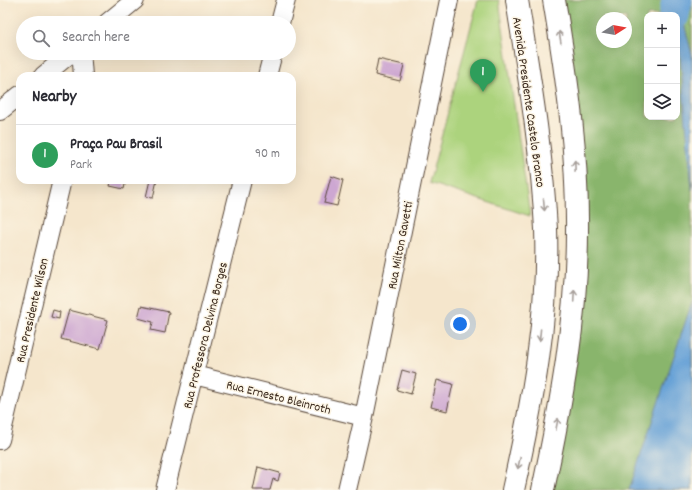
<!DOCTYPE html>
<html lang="en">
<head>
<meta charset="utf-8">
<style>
  body { margin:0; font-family:Dekko,sans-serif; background:#f2f2f3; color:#2b2b33 }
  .controls { position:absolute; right:12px; top:12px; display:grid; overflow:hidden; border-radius:8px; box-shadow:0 4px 16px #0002 }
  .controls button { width:36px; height:36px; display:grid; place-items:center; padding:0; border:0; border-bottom:1px solid #e1e1e2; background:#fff; color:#2b2b33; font:20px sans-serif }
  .compass { position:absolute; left:596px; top:12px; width:36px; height:36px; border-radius:50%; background:#fff; box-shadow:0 4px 16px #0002; rotate:79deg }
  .you { position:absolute; left:460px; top:324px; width:14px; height:14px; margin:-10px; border:3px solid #fff; border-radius:50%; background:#1a73e8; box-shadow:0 0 0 6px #1a73e833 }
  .badge { display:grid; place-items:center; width:26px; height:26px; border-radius:50%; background:#7c3aed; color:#fff; font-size:13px; font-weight:700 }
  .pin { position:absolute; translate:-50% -33px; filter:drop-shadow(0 1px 2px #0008) }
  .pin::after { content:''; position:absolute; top:21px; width:14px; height:12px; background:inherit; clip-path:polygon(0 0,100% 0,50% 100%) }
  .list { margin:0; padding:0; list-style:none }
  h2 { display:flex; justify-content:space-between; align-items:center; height:52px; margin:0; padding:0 16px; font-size:17px }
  h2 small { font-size:13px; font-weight:400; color:#7c7c81 }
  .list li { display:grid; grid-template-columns:26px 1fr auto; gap:12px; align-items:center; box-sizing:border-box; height:60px; padding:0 16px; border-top:1px solid #e1e1e2 }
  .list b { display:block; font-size:15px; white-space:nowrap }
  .list p { margin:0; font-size:13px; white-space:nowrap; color:#7c7c81 }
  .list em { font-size:13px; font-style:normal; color:#7c7c81 }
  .icon { flex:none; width:22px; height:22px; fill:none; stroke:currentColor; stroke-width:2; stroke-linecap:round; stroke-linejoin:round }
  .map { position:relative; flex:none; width:692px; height:490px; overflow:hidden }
  .search { position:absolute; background:#fff; box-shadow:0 4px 16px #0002; left:16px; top:16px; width:280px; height:44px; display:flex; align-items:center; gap:10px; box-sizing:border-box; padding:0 14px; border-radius:22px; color:#7c7c81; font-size:15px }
  .panel { position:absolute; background:#fff; box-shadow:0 4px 16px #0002; left:16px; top:72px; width:280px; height:112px; border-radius:12px }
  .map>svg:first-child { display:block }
  .green { fill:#acd37d; stroke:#747e4e }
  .forest { fill:#89b56c; stroke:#627045; fill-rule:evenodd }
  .water { fill:#67a2d7; stroke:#51667a }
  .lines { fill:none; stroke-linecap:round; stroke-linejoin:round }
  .river { stroke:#67a2d7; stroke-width:31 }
  .building { fill:#cda7d2 }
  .minor-casing { stroke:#574638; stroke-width:20 }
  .secondary-casing { stroke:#574638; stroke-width:24 }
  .minor { stroke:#fff; stroke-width:18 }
  .secondary { stroke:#fff; stroke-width:22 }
  .oneway { stroke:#a79f9a }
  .labels { text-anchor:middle; stroke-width:3; stroke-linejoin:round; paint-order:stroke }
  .street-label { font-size:13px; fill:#3b2a1e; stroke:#fcf5e5 }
</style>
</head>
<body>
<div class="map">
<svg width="692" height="490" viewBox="0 0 692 490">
  <rect width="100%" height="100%" fill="#fcf5e5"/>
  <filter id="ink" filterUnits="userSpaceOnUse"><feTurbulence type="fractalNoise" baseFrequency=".025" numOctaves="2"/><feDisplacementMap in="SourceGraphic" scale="8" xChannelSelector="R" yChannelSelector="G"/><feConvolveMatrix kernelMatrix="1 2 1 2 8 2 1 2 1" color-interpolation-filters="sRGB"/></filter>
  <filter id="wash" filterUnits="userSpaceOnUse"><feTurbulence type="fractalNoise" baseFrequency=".012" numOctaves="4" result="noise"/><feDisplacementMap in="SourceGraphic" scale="16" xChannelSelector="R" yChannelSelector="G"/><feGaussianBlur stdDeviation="0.9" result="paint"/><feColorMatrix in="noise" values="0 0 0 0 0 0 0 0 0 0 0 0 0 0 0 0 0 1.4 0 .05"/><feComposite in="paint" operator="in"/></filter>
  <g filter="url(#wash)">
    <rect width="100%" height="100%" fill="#f5e6cc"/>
    <path class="green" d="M478,0h21l31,216 -101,-33z"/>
    <path class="forest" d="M560,0h132v490h-144l28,-161zM647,15h30v102h-30zM602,18h24v24h-24z"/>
    <path class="water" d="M675,0h3l14,55v135z
      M692,302v188h-63z"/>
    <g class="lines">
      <path class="river" d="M674,15l3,-15"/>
    </g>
    <g id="blocks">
      <path class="building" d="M378,59l26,6 -4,16 -25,-6z
        M331,176l12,4 -6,26 -13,-3z
        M106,180h20l-2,9 -14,-3 1,-4z
        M150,180h7l-4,18 -7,-1z
        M141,306l28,6 -4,21 -14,-3 2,-8 -15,-4z
        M53,310l7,2 -1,7 -8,-2z
        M69,310l39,10 -8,29 -39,-10z
        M402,370l14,4 -5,20 -14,-4z
        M437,380l16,4 -6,27 -16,-4z
        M258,467l22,6 -2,8 -5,-2 -3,11h-17z"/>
    </g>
  </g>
  <g filter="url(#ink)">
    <use href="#blocks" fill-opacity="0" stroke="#574638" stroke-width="1"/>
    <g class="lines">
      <defs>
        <path id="minor" d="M107,23l28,-23
          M280,23l6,-23
          M78,53l4,10 1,13
          M43,76l28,-23
          M267,76l6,-23
          M0,111l20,-16
          M194,375l170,42
          M0,440l62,-260
          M165,490l77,-310
          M347,490l17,-73 85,-417"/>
        <path id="secondary" d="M513,490c19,-85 36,-174 33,-261 -4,-77 -17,-153 -29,-229
          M543,490c18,-85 34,-171 34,-258 1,-78 -10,-155 -23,-232"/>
      </defs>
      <use href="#minor" class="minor-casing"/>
      <use href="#secondary" class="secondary-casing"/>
      <use href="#minor" class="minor"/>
      <use href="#secondary" class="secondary"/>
    </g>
    <defs><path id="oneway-shaft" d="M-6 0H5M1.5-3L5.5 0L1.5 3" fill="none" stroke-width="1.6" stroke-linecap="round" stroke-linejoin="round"/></defs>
    <g class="oneway">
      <use href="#oneway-shaft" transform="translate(560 37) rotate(-99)"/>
      <use href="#oneway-shaft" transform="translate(575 166) rotate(-92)"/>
      <use href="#oneway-shaft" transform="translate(544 205) rotate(85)"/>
      <use href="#oneway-shaft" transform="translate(574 296) rotate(-87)"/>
      <use href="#oneway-shaft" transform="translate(540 335) rotate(96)"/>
      <use href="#oneway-shaft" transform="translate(557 424) rotate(-79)"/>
      <use href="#oneway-shaft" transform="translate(519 463) rotate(102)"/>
    </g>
  </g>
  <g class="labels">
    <g class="street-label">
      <text transform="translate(530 102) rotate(82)" y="5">Avenida Presidente Castelo Branco</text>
      <text transform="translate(399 245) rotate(-79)" y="5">Rua Milton Gavetti</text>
      <text transform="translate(31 310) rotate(-77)" y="5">Rua Presidente Wilson</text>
      <text transform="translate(204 335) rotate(-76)" y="5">Rua Professora Delvina Borges</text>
      <text transform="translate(279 396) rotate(14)" y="5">Rua Ernesto Bleinroth</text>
    </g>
  </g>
</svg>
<div class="controls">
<button>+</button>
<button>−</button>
<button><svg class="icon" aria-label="layers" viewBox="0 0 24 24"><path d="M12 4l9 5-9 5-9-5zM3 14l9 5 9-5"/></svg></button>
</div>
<svg class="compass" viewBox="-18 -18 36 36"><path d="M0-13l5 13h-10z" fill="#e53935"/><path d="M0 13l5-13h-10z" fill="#7c7c81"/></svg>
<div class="you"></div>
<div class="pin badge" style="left:483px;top:92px;background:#2e9e5b">1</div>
<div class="search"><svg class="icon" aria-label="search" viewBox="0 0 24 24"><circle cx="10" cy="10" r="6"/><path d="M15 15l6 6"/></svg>Search here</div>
<section class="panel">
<h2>Nearby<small></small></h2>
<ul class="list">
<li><span class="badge" style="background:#2e9e5b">1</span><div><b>Praça Pau Brasil</b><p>Park</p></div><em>90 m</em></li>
</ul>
</section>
</div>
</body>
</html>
